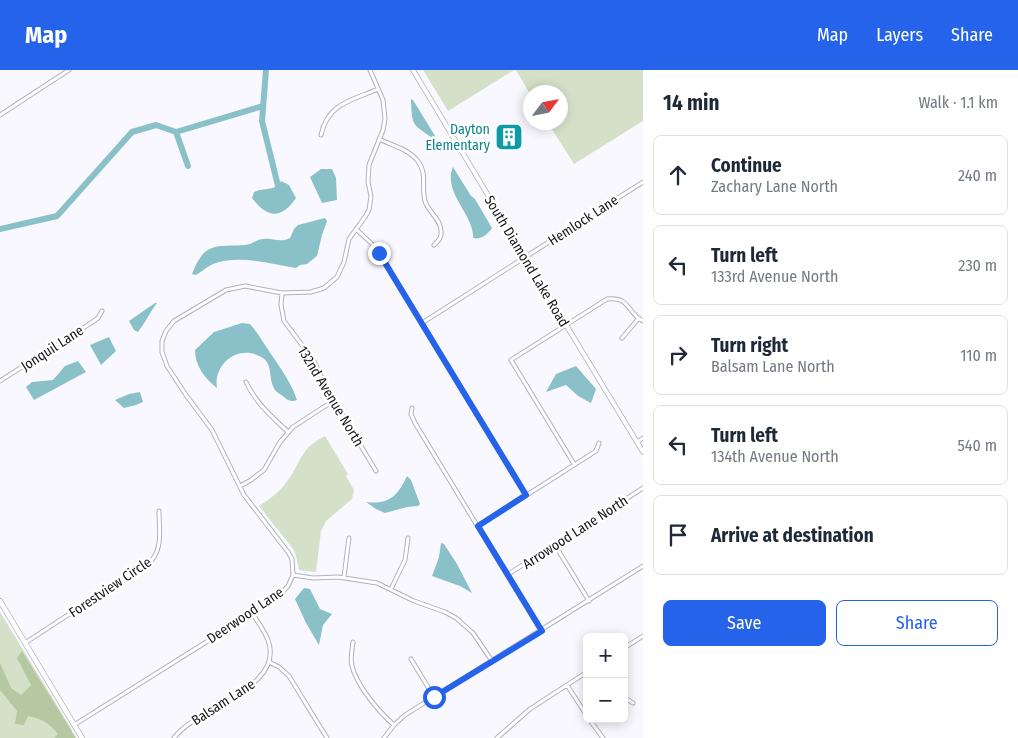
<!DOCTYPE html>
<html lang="en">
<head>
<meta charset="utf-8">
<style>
  body { margin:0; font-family:"Fira Sans Condensed",sans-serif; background:#f6f6f7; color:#1f2937 }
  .controls { position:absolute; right:15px; bottom:15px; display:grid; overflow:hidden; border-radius:8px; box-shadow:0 2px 12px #0003 }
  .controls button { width:45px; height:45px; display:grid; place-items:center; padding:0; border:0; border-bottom:1px solid #e0e1e3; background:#fff; color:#1f2937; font:25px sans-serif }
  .compass { position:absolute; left:523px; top:15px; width:45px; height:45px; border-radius:50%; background:#fff; box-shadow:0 2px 12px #0003; rotate:58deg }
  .stop { position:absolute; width:15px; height:15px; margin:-11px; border:4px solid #2563eb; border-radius:50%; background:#fff }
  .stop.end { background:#2563eb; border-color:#fff; box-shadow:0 1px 5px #0008 }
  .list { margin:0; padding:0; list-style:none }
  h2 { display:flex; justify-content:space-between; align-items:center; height:65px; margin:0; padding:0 20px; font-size:21px }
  h2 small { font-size:16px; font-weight:400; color:#747a83 }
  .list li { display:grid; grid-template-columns:32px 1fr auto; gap:15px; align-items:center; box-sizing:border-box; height:80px; margin:0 10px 10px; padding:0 10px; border:1px solid #e0e1e3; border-radius:8px }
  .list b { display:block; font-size:19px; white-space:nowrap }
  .list p { margin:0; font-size:16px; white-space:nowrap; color:#747a83 }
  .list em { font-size:16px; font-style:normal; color:#747a83 }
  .actions { display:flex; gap:10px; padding:15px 20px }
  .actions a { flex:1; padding:11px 0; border:1px solid #2563eb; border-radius:8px; text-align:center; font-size:18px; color:#2563eb }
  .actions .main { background:#2563eb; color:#fff }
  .icon { flex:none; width:28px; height:28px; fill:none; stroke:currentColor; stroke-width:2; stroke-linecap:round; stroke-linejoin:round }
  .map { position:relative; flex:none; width:643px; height:668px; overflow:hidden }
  header { display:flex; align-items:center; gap:30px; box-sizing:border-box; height:70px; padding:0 25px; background:#2563eb; color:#fff }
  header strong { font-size:24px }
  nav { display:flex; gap:28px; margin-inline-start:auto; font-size:18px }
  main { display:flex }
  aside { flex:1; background:#fff }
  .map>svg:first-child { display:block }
  .green { fill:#d4e1c8 }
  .forest { fill:#b5c8a1 }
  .water { fill:#8ac1c9 }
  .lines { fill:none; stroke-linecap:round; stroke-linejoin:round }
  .river { stroke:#8ac1c9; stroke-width:6 }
  .minor-casing { stroke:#b1b1bb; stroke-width:5 }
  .tertiary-casing { stroke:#b1b1bb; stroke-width:5.5 }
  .secondary-casing { stroke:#b1b1bb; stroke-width:6 }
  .minor { stroke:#fff; stroke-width:3 }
  .tertiary { stroke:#fff; stroke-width:4 }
  .secondary { stroke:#fff; stroke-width:4.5 }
  .route { stroke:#2563eb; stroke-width:6 }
  .labels { text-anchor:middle; stroke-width:5; stroke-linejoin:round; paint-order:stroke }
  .culture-label { font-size:14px; fill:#0d838f; stroke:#fff; text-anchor:end }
  .street-label { font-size:14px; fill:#161619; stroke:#fff }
</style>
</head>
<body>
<header>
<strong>Map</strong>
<nav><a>Map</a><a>Layers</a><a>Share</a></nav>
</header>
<main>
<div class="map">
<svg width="643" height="668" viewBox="0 0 643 668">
  <rect width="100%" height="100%" fill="#f8f8fe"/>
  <path class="green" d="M423,0h91l-66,41z
    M516,0h127v51l-69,43 -26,-41 12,-1v-30h-30v2z
    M325,366l23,38 -2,2 8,14 -2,9 -26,22 -5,10 -5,41 -17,-2 -3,-14 -3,-7 -34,-43c11,-7 22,-15 29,-26 15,-21 11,-30 37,-44z
    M0,542l72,118 -13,8h-59z"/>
  <path class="forest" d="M22,581l54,87h-22l4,-4c-8,-10 -17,-16 -30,-18l-4,9 -9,-1 2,-13 -17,-21v-27l11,25 10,7 10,-10 -14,-27z"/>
  <path class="water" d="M411,29l2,1 24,39 -2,1c-23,-17 -23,-12 -24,-41z
    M453,97l18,29 4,3 17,29c-4,6 -11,12 -19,10 2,-22 -31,-46 -20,-71z
    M321,99h11l4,9 1,22 -15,3 -12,-26z
    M281,111l8,4 7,13c-15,22 -29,20 -44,0l2,-6c11,-5 20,0 27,-11z
    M325,148l2,3 -5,14 -5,21 -10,8 -7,1 -4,3c-26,-4 -58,-14 -83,-4 -6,3 -12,8 -17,11l-4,-1c13,-33 23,-27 53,-29 6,0 12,-6 18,-6 10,-1 18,4 27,-1l4,-9 4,-4z
    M155,233h2c-7,9 -12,20 -19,29l-4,-2 -5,-9z
    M242,253l8,1c8,9 14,20 21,30 10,15 20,28 26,46 -5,2 -9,1 -13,-3 -4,-3 -10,-6 -11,-11 -4,-9 -1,-22 -10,-28 -23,-15 -50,5 -46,30 -13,-10 -22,-23 -22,-38l19,-18z
    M109,267l7,14 -15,14 -11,-20z
    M78,291l8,11 -52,28 -8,-13 6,-5 21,-2 12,-14z
    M576,296l20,23 -5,14 -13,-7 -12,-11 -20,7 10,-18z
    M140,322l3,10 -7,3 -12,3 -9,-8 14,-6z
    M407,406l4,4 9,24 -2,2 -11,1 -22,6 -9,-4 -10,-7c24,3 32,-7 41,-26z
    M441,473l3,1 13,20 15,29 -12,-7 -28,-10 7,-19z
    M304,518l6,1 10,20 12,5 -9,11 -4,20 -13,-22 -11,-24z"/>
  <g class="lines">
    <path class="river" d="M266,0l-4,51 18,73
      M176,62l12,34
      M0,159l57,-13 75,-84 24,-7 20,7 87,-26"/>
    <defs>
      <path id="minor" d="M0,45l69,-45
        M321,65c7,-32 30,-34 57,-46
        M379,69c12,6 29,10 38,21 11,13 4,26 8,41 3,11 16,18 16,30 1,7 -3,10 -7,14
        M356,159l17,16 14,20 139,230
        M282,223l-1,12 3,16 30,40 14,30 48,80
        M422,253l221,-141
        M622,268l17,-20
        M0,311l91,-58 7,-5 4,-7
        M246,312c10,21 25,34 42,50
        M412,338l-1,6 4,9 126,208
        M637,372l6,-4
        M574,394l-63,-104 96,-61c23,-3 20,14 36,22
        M240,416l11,-6 13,-10 16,-28 13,-15 40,-26
        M478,456l118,-75 3,-8
        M555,475l34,56
        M293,505l-1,-16 -4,-7 -44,-57 -32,-65 -26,-35 -19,-29 -5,-14v-11l4,-10 8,-10 52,-31 19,-4 37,7 29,-1 13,-4 13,-11 7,-15 5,-23 16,-22 4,-7 2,-14 -3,-14 1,-17 14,-35 2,-11 -2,-19 -13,-30
        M507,505l136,-87
        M344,507l5,-39
        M391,519l14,-29 3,-22
        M353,572c-1,8 -3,16 -1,24 5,20 27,46 42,59
        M25,573l127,-83c11,-14 7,-32 7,-49
        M624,578l19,-12
        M411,589l23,38
        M269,592l10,5 10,9 38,62
        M567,615l20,31
        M624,627l9,6
        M589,649l14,19
        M74,655l204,-128 10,-11 5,-11 20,3 25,-1 39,6 37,18 31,11 11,6 17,15 19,28
        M174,668c22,-31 112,-49 94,-98 -4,-10 -10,-18 -16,-27
        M384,668l10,-13 11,-10 238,-149
        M497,668l33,-29 57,-37"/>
      <path id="tertiary" d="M413,0l112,187 118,195"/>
      <path id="secondary" d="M0,531l82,137"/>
    </defs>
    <use href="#minor" class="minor-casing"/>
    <use href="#tertiary" class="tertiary-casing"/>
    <use href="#secondary" class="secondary-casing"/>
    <use href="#minor" class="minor"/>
    <use href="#tertiary" class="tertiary"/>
    <use href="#secondary" class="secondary"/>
  </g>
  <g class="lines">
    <path class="route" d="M379,183l147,242 -48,31 64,105 -108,66"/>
  </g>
  <defs>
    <symbol id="building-square" viewBox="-11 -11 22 22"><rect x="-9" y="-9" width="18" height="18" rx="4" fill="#0f9aa8" stroke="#fff"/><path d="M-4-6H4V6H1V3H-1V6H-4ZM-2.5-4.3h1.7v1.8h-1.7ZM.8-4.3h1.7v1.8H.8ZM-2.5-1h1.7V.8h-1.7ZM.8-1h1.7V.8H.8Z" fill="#fff"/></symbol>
  </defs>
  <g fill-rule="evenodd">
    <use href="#building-square" x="493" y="51" width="32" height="32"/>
  </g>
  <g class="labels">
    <g class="culture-label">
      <text x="490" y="64">Dayton<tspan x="490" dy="16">Elementary</tspan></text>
    </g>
    <g class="street-label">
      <text transform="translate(583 150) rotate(-33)" y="5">Hemlock Lane</text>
      <text transform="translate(527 191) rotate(59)" y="5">South Diamond Lake Road</text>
      <text transform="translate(52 278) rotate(-33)" y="5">Jonquil Lane</text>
      <text transform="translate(331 326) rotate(59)" y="5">132nd Avenue North</text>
      <text transform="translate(575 462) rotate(-33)" y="5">Arrowood Lane North</text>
      <text transform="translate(110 517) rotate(-34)" y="5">Forestview Circle</text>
      <text transform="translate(245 545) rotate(-34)" y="5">Deerwood Lane</text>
      <text transform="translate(223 632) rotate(-33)" y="5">Balsam Lane</text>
    </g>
  </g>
</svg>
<div class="controls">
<button>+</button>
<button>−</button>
</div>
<svg class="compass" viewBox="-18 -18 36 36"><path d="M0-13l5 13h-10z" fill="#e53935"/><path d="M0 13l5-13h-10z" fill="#747a83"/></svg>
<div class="stop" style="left:434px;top:627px"></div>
<div class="stop end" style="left:379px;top:183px"></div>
</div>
<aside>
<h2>14 min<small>Walk · 1.1 km</small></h2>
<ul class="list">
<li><svg class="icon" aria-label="ahead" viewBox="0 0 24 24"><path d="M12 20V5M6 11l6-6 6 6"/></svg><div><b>Continue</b><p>Zachary Lane North</p></div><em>240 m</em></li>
<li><svg class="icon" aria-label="left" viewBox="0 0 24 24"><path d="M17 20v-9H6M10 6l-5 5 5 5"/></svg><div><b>Turn left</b><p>133rd Avenue North</p></div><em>230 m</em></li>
<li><svg class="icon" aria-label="right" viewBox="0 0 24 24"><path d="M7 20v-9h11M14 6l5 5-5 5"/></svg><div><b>Turn right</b><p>Balsam Lane North</p></div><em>110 m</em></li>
<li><svg class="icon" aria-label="left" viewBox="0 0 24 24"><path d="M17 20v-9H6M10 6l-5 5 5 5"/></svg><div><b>Turn left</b><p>134th Avenue North</p></div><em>540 m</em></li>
<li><svg class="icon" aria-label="arrive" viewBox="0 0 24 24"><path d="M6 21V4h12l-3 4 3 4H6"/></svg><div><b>Arrive at destination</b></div></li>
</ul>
<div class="actions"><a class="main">Save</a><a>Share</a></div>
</aside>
</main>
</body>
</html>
